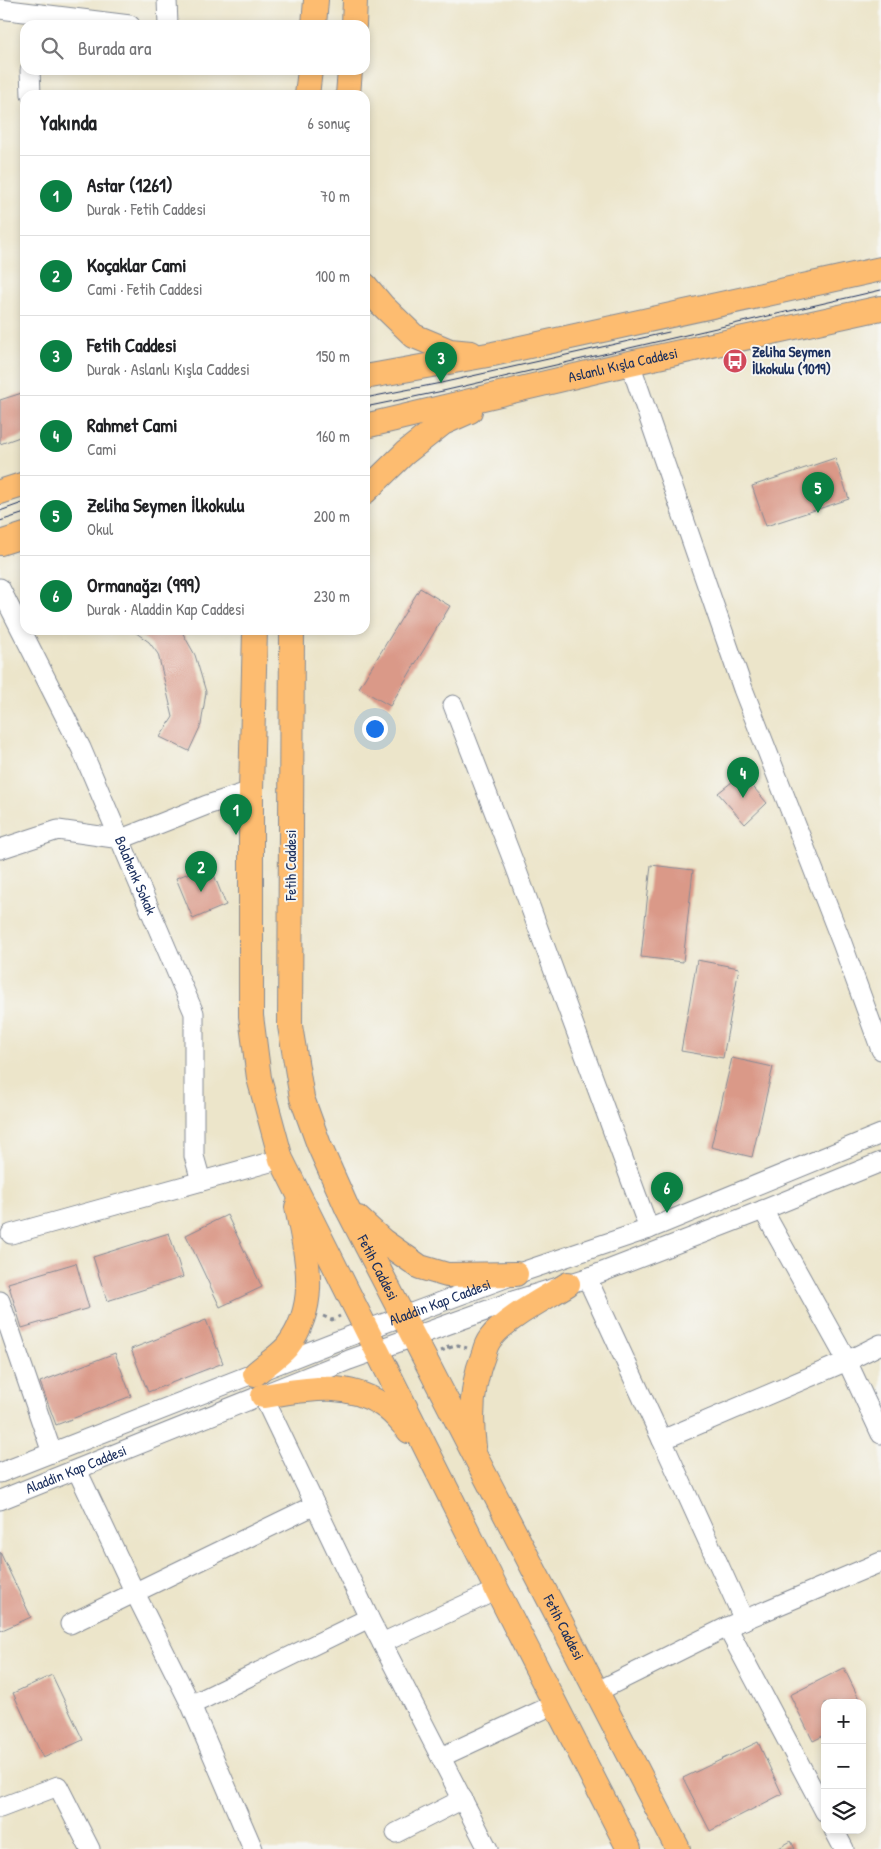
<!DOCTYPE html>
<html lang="tr">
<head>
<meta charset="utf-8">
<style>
  body { margin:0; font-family:"Patrick Hand",sans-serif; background:#f2f2f2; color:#202124 }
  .controls { position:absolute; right:15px; bottom:15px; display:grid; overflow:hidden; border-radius:10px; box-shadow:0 2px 8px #0003 }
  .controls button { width:45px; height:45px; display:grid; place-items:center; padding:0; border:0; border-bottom:1px solid #e0e0e0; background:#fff; color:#202124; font:25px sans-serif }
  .you { position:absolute; left:374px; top:728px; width:18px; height:18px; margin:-12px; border:4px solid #fff; border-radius:50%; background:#1a73e8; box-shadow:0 0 0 8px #1a73e833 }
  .badge { display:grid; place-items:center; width:32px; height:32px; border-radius:50%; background:#0b8043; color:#fff; font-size:16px; font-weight:700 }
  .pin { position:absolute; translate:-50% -41px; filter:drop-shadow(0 1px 2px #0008) }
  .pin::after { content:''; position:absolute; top:26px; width:18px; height:15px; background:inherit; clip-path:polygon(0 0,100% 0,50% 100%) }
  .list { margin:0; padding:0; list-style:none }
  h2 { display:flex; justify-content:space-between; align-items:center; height:65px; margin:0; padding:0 20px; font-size:21px }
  h2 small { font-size:16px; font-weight:400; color:#757577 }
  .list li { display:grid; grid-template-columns:32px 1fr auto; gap:15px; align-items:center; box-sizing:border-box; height:80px; padding:0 20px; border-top:1px solid #e0e0e0 }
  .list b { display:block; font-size:19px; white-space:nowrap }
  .list p { margin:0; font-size:16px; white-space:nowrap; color:#757577 }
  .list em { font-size:16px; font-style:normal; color:#757577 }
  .icon { flex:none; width:28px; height:28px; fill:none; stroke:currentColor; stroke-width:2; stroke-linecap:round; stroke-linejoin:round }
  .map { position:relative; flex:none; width:881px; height:1849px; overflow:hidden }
  .search { position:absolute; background:#fff; box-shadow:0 2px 8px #0003; left:20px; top:20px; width:350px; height:55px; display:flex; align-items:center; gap:12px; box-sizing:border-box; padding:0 18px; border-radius:15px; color:#757577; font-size:19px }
  .panel { position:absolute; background:#fff; box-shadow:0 2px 8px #0003; left:20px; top:90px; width:350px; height:545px; border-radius:15px }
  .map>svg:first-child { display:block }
  .building { fill:#da9988 }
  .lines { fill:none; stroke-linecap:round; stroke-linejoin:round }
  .minor-casing { stroke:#848a94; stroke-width:21 }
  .major-casing { stroke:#848a94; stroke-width:26 }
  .path { stroke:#848a94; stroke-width:3; stroke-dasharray:4 4; stroke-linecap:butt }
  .minor { stroke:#fff; stroke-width:19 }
  .major { stroke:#fdbc70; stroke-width:24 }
  .tram { stroke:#1b2f5e; stroke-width:1 }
  .labels { text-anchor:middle; stroke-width:4; stroke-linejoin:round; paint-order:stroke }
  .poi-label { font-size:15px; font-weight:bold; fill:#1b2f5e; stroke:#f6f6f2; text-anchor:start }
  .street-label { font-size:15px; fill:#1b2f5e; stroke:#f6f6f2 }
</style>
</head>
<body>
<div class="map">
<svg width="881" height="1849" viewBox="0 0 881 1849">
  <rect width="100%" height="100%" fill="#f6f6f2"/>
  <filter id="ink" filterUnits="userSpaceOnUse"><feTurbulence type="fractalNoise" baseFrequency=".02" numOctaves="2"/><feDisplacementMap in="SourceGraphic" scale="10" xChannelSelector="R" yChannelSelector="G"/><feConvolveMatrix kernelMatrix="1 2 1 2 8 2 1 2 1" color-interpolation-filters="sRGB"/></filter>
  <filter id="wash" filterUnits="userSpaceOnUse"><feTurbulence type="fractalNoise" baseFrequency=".0096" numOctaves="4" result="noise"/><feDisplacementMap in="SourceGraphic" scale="20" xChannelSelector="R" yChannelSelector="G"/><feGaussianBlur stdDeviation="1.12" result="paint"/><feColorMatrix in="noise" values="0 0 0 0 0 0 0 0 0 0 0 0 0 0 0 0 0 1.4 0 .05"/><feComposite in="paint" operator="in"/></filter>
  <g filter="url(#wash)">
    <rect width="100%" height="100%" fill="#ece5ca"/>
    <g id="blocks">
      <path class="building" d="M25,392v43l-25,9v-44z
        M835,458l14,41 -83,27 -14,-40z
        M420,588l30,18 -60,100 -31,-18z
        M132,630h49l14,25 11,37 -5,33 -12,26 -29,-14 13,-20 -15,-63 -9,-12z
        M742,774l25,29 -22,21 -27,-31z
        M210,865l16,40 -33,14 -17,-41z
        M651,865l42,5 -10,92 -42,-5z
        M697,960l42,8 -16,90 -42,-7z
        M732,1058l41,9 -21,90 -41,-10z
        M227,1215l35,72 -42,20 -34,-72z
        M169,1233l14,44 -76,24 -14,-44z
        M76,1263l13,45 -67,20 -14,-45z
        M206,1320l17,43 -75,29 -17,-43z
        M115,1353l16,43 -75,29 -16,-43z
        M0,1552l31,65 -31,14z
        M844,1668l17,35h-36v32l-12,6 -23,-46z
        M52,1675l31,65 -40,18 -30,-65z
        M758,1742l24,52 -72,37 -27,-53z
        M791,1841l4,8h-18z"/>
    </g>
  </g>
  <g filter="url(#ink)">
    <use href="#blocks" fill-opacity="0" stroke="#848a94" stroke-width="1"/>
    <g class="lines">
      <defs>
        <g id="minor">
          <path d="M167,0l1,25"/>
          <path d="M0,9l130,16"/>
          <path d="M30,70l1,25"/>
          <path d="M630,363l113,326 99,254 39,107"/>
          <path id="s1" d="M0,588l81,160 113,265v143l7,25"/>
          <path d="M453,705l61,158 135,366"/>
          <path d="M0,849l58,-19 63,9 86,-34 44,-14"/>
          <path d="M763,1210l84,151 34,73"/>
          <path d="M11,1234l270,-75"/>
          <path d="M587,1278l75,162"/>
          <path d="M0,1301l52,152"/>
          <path d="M263,1396l106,222 119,231"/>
          <path d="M77,1470l58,123 56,112 62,144"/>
          <path id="s2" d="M0,1473l334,-131 182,-68 133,-45 232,-95"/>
          <path id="s3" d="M0,1500l349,-140 167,-60 71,-22 176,-68 118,-48"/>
          <path d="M744,1620l-82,-180 185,-79 34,-17"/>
          <path d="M70,1624l245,-119"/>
          <path d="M727,1627l98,185"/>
          <path d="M382,1643l115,-53"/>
          <path d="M596,1692l131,-65 154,-65"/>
          <path d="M191,1705l178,-87"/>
          <path d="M441,1757l114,-53"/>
          <path d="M0,1808l58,-22 32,63"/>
          <path d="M834,1830l10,19"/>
          <path d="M396,1833l67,-34"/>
        </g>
        <g id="major">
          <path d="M314,25l2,-25"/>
          <path d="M354,25l1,-25"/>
          <path d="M307,95l3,-25"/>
          <path d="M348,95l2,-25"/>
          <path d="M365,285l17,20 32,31 36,15 21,2"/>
          <path d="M365,377l128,-23 388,-85"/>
          <path id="s4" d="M365,426l265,-63 251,-55"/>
          <path d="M0,492l25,-8"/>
          <path d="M365,492l40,-39 38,-30 27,-12"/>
          <path d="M0,543l25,-8"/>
          <path d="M255,630l-4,161v225l8,62 22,81 216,431 132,259"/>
          <path id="s5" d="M292,630l-2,396 12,72 17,47 28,63 331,641"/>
          <path d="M358,1218l25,23 37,26 27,8 69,-1"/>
          <path d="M255,1374c10,-9 23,-17 32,-27 34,-44 19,-91 10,-140"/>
          <path d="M263,1396c43,-6 79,-16 118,8 11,6 20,18 28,27"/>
          <path d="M474,1447c-4,-31 -2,-64 10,-94 1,-4 3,-10 6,-14 14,-20 56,-41 78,-55"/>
        </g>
      </defs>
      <use href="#minor" class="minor-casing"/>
      <use href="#major" class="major-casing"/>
      <path class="path" d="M323,1316l9,4 8,-4
        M449,1348l9,-3 9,3
        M441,1351l8,-3 -3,-5"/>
      <use href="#minor" class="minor"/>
      <use href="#major" class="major"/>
      <path class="tram" d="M365,398l76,-15 228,-51
        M365,407l78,-16 438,-101
        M0,511l25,-9
        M0,521l25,-8"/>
    </g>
  </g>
  <defs>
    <symbol id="bus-disc" viewBox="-11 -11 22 22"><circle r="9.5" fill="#d1495b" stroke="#f6f6f2"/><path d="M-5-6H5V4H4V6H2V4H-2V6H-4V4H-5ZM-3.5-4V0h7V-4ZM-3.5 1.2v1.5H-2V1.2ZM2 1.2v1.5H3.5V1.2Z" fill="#fff"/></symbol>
  </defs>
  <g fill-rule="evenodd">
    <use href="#bus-disc" x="721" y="347" width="28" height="28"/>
  </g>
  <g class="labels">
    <g class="poi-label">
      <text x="752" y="357">Zeliha Seymen<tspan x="752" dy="17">İlkokulu (1019)</tspan></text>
    </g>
    <g class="street-label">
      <text dy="5" stroke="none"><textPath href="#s4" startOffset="265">Aslanlı Kışla Caddesi</textPath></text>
      <text transform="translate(291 865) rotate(-90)" y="5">Fetih Caddesi</text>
      <text dy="5" stroke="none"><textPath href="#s1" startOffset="318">Bolahenk Sokak</textPath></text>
      <text dy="5" stroke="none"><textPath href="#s5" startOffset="655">Fetih Caddesi</textPath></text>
      <text dy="5" stroke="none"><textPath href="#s2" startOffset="472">Aladdin Kap Caddesi</textPath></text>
      <text dy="5" stroke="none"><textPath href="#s3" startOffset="82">Aladdin Kap Caddesi</textPath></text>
      <text dy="5" stroke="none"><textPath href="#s5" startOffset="1060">Fetih Caddesi</textPath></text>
    </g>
  </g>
</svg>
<div class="controls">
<button>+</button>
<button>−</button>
<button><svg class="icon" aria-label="layers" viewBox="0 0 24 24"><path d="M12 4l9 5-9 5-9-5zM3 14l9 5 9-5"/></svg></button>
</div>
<div class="you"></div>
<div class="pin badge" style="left:236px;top:835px">1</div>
<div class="pin badge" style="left:201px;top:892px">2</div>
<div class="pin badge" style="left:441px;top:383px">3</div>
<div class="pin badge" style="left:743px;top:798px">4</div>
<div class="pin badge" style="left:818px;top:513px">5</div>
<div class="pin badge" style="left:667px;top:1213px">6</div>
<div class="search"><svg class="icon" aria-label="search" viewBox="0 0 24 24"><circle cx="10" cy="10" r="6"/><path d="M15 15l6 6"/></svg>Burada ara</div>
<section class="panel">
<h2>Yakında<small>6 sonuç</small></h2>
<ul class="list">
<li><span class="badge">1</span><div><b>Astar (1261)</b><p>Durak · Fetih Caddesi</p></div><em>70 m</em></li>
<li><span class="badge">2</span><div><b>Koçaklar Cami</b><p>Cami · Fetih Caddesi</p></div><em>100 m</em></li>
<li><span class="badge">3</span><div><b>Fetih Caddesi</b><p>Durak · Aslanlı Kışla Caddesi</p></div><em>150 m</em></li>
<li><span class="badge">4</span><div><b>Rahmet Cami</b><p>Cami</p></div><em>160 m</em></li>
<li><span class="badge">5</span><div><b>Zeliha Seymen İlkokulu</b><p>Okul</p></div><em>200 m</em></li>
<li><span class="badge">6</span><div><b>Ormanağzı (999)</b><p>Durak · Aladdin Kap Caddesi</p></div><em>230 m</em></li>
</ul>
</section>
</div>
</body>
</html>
